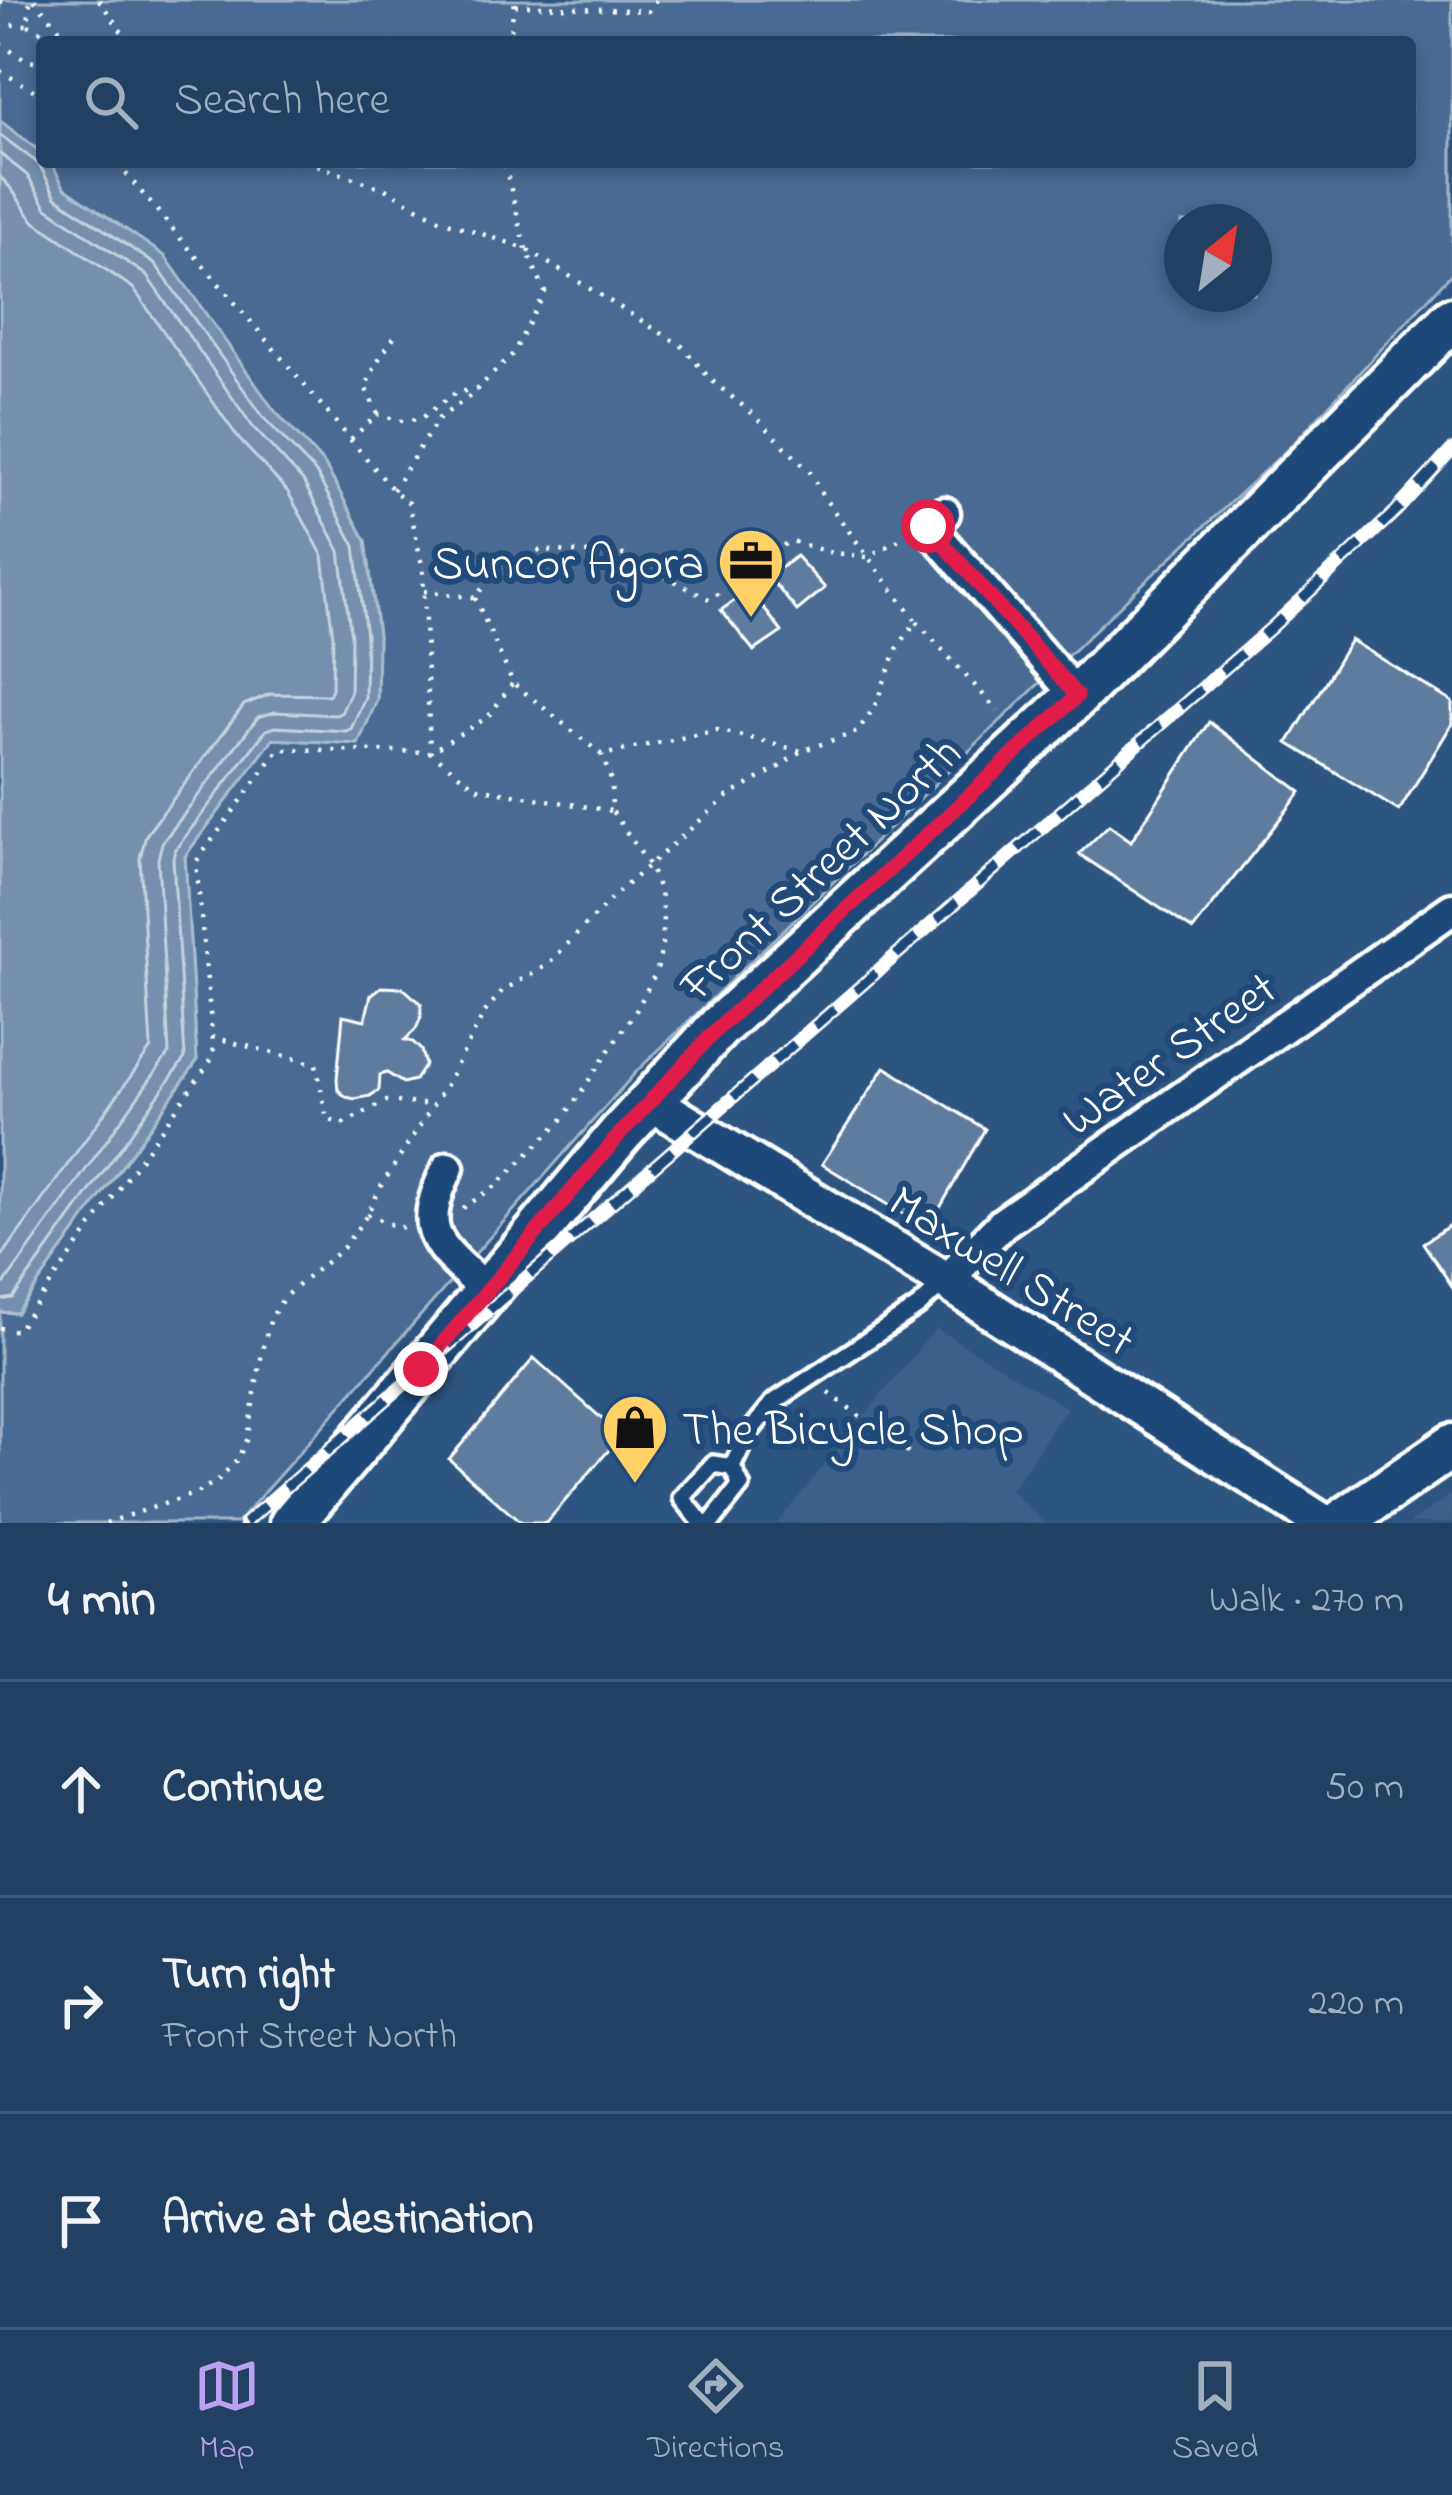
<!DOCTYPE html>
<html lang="en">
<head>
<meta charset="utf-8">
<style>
  body { margin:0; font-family:"Indie Flower",sans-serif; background:#2d4b6b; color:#f1f3f6 }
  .compass { position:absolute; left:1164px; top:204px; width:108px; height:108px; border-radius:50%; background:#214062; box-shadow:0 6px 18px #0003; rotate:30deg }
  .stop { position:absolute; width:36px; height:36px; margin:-27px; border:9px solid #e11d48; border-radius:50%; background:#fff }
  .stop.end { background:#e11d48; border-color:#fff; box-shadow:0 3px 12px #0008 }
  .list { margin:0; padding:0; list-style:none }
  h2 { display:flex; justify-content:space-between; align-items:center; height:156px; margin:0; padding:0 48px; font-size:51px }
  h2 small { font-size:39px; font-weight:400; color:#a2afbe }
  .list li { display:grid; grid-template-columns:78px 1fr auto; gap:36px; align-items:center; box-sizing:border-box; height:216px; padding:0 48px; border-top:3px solid #3e5977 }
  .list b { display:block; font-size:45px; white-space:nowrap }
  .list p { margin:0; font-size:39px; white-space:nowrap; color:#a2afbe }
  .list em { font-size:39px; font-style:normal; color:#a2afbe }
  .icon { flex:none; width:66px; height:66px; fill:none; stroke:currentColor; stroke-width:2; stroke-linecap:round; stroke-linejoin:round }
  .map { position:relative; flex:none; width:1452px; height:1523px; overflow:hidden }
  .search { position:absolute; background:#214062; box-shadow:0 6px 18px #0003; left:36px; right:36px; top:36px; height:132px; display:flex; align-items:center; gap:30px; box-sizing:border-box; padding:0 42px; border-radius:12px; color:#a2afbe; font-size:45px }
  .sheet { height:804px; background:#214062 }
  nav { display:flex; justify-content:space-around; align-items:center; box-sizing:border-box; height:168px; border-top:3px solid #3e5977; background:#214062; font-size:33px; color:#a2afbe }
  nav a { display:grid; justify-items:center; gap:6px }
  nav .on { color:#bca0f2 }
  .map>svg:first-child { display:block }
  .built { fill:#3b618b }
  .green { fill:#486b92; stroke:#a4b5c8; stroke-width:3; fill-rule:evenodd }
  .water { fill:#748fad; stroke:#acbcce; stroke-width:3 }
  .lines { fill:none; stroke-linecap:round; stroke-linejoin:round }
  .shore { stroke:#c7d2de; stroke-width:3 }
  .building { fill:#5e7c9f; stroke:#fff; stroke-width:3 }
  .service-casing { stroke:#fff; stroke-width:24 }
  .minor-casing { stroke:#fff; stroke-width:39 }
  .tertiary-casing { stroke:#fff; stroke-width:45 }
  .secondary-casing { stroke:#fff; stroke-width:51 }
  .path { stroke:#fff; stroke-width:4.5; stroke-dasharray:3 9; stroke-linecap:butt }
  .service { stroke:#1f4a7a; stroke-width:15 }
  .minor { stroke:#1f4a7a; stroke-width:30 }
  .tertiary { stroke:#1f4a7a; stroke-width:36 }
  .secondary { stroke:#1f4a7a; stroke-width:42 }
  .rail-casing { stroke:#fff; stroke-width:14 }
  .rail { stroke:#1f4a7a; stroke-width:9; stroke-dasharray:27; stroke-linecap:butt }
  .route { stroke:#e11d48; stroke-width:15 }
  .labels { text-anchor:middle; stroke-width:12; stroke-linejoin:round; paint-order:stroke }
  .poi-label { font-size:48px; fill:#fff; stroke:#1f4a7a; text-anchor:end }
  .street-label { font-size:48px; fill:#fff; stroke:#1f4a7a }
</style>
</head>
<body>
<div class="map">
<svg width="1452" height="1523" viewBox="0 0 1452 1523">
  <rect width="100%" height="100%" fill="#2c5582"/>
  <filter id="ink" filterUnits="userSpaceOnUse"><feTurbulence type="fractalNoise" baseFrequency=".00833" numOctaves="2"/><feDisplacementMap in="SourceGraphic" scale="24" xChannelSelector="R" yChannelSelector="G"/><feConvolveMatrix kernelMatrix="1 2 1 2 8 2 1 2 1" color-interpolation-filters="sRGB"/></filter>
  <g filter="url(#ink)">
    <path class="built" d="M936,1328l131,80 -56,82 34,33h-268z
      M1452,1494v29h-42z"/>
    <path class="green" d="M0,0h1452v273l-160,172 -160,149 -495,477 -400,452h-237v-211l17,1 180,-252 -12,-205 88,-117 85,5 19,-44 1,-65 -12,-94 -41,-76 -262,-278 -12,-25h1359v-120h-1368v111l-42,-32zM1182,222h72v72h-72z"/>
    <path class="water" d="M0,121l42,32v9h9l13,25 101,69 109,154 51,55 41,76 12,94 -1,65 -19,44 -85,-5 -88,117 12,205 -180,252 -17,-1z"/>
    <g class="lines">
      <path class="shore" d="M0,135l39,29 17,33 100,68 108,153 52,55 39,73 11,90 -1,61 -14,32 -5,2 -71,-4 -9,3 -91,120 -2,8 12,200 -172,240 -13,2
        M0,154l27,21 20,33 99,67 107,152 50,54 37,70 11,86 -1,56 -9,20 -5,2 -61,-3 -17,5 -96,126 -4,16 11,194 -164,230 -5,2
        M0,177c18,15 20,30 35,45l98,66 106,151 49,53 35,64 10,81 -1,52 -3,6 -59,-1 -26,11 -98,130 -6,23 11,190 -151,211"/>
    </g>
    <path class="building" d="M796,556l29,32 -28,23 -28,-34z
      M750,590l32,42 -28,19 -33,-41z
      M1351,640l101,62v22l-53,87 -111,-68z
      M1209,722l92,70 -108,138 -114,-76 30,-29 22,16z
      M381,987l22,1 18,16v13l-5,12 -11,11 8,2 8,8 4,15 -10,15 -12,3 -16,-10 -7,2 -1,15 -9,6 -15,3 -9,-2 -8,-7 -1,-11 6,-64 22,5 6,-25z
      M885,1067l100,62 -57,100 -106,-65z
      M1452,1224v62l-29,-43z
      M534,1358l87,78 -75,87h-25l-72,-64z"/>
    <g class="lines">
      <defs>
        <path id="service" d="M702,1523l-20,-25 31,-34 19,3
          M711,1523l30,-38 -9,-18 16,-33 26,-32 144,-95 26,-24"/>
        <path id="minor" d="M944,513l-16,13 149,170
          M448,1168c-34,67 -9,77 39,123
          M946,1281l57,-58 449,-314"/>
        <path id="tertiary" d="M650,1101l296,180 377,242"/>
        <path id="secondary" d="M292,1523l328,-389 99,-107 358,-331 375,-377
          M1340,1523l112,-77"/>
      </defs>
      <use href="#service" class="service-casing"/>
      <use href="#minor" class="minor-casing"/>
      <use href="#tertiary" class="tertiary-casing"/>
      <use href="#secondary" class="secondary-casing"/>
      <path class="path" d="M34,0l37,42
        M99,0l30,42
        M0,2l7,-2
        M515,5l133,6 8,-11
        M28,25l33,17
        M0,28l10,-3h18l2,-25
        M510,42l4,-42
        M0,44l27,17 15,2
        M0,71l42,24
        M378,414l-13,-27 14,-28 17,-24
        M351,439l27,-25 22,7 20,-2 37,-27 19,-2
        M393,490l45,-71 31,-22 44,-43 32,-62 -19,-43 -22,-87
        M424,591l51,7 21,-28 45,-20 83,5 87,45 44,-41 37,-18 36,11 39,5 34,-18
        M475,598l38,85 89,72 116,-25 83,21
        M917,622l81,89
        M512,684l-24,33 -58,35 47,36 135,23
        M212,1037l104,27 11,55 15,5 45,-23 46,4
        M463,1208l34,-23 65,-65 75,-111 20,-39 5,-24 1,-31 -3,-23 -11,-27 -37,-54 -1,-31 -9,-25
        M367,1214l32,14 7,-2
        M0,1328l17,3 197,-275 -18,-194 83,-113 151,3 -7,-182 -14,-67 -16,-13 -277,-328
        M829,1393l82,61
        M106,1523l91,-30 21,-13 20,-21 9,-21 16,-91 8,-29 13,-21 59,-49 22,-30 18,-35 63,-98 39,-73 17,-21 45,-26 69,-71 111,-97 52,-30 22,-16 56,-19 17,-24 23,-59 19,-28 -94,-126 -12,-23 -57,-58 -42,-34 -29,-34 -156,-97 -87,-30 -54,-30 -78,-27"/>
      <use href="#service" class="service"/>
      <use href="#minor" class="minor"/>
      <use href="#tertiary" class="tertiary"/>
      <use href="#secondary" class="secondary"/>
      <defs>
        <path id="rail" d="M245,1523l1026,-895 125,-117 56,-61"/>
      </defs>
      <use href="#rail" class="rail-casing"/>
      <use href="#rail" class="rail"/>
    </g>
  </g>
  <g class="lines" filter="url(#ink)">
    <path class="route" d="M421,1369l199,-235 99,-107 358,-331 -149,-170"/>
  </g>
  <defs>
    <symbol id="office-pin" viewBox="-11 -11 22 30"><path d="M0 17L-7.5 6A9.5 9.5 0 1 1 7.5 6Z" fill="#ffd166" stroke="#1f4a7a"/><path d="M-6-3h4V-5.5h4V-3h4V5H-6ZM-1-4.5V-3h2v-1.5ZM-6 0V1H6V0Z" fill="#111"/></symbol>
    <symbol id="shop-pin" viewBox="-11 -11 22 30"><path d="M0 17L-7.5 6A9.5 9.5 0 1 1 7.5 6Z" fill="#ffd166" stroke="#1f4a7a"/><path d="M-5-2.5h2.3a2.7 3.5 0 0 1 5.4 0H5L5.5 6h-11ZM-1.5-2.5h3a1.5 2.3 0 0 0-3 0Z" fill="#111"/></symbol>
  </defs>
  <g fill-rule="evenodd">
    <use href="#office-pin" x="713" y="523" width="76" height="104"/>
    <use href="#shop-pin" x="597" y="1389" width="76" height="104"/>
  </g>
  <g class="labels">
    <g class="poi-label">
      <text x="704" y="578">Suncor Agora</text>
      <text x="682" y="1444" text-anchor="start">The Bicycle Shop</text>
    </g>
    <g class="street-label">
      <text transform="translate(819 867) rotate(-43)" y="17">Front Street North</text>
      <text transform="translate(1168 1052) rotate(-35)" y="17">Water Street</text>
      <text transform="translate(1013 1269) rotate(32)" y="17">Maxwell Street</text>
    </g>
  </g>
</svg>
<svg class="compass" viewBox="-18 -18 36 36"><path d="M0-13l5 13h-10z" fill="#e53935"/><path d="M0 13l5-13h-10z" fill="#a2afbe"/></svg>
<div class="stop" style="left:928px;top:526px"></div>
<div class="stop end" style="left:421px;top:1369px"></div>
<div class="search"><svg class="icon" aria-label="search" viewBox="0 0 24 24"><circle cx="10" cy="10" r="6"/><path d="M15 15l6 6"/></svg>Search here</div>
</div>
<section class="sheet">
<h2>4 min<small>Walk · 270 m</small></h2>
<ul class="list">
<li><svg class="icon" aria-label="ahead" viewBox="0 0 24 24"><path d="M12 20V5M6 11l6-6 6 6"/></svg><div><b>Continue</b></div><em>50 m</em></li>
<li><svg class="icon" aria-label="right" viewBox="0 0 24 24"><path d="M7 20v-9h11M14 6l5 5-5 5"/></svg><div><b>Turn right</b><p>Front Street North</p></div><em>220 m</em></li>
<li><svg class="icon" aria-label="arrive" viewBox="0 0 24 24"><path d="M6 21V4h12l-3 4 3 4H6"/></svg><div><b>Arrive at destination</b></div></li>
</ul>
</section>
<nav>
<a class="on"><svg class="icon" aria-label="map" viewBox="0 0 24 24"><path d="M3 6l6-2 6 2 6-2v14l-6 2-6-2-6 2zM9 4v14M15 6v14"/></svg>Map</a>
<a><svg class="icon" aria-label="directions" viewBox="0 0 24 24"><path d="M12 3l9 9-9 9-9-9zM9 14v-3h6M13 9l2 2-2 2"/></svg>Directions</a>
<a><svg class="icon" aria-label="saved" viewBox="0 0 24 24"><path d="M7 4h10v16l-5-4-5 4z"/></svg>Saved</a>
</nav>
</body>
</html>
